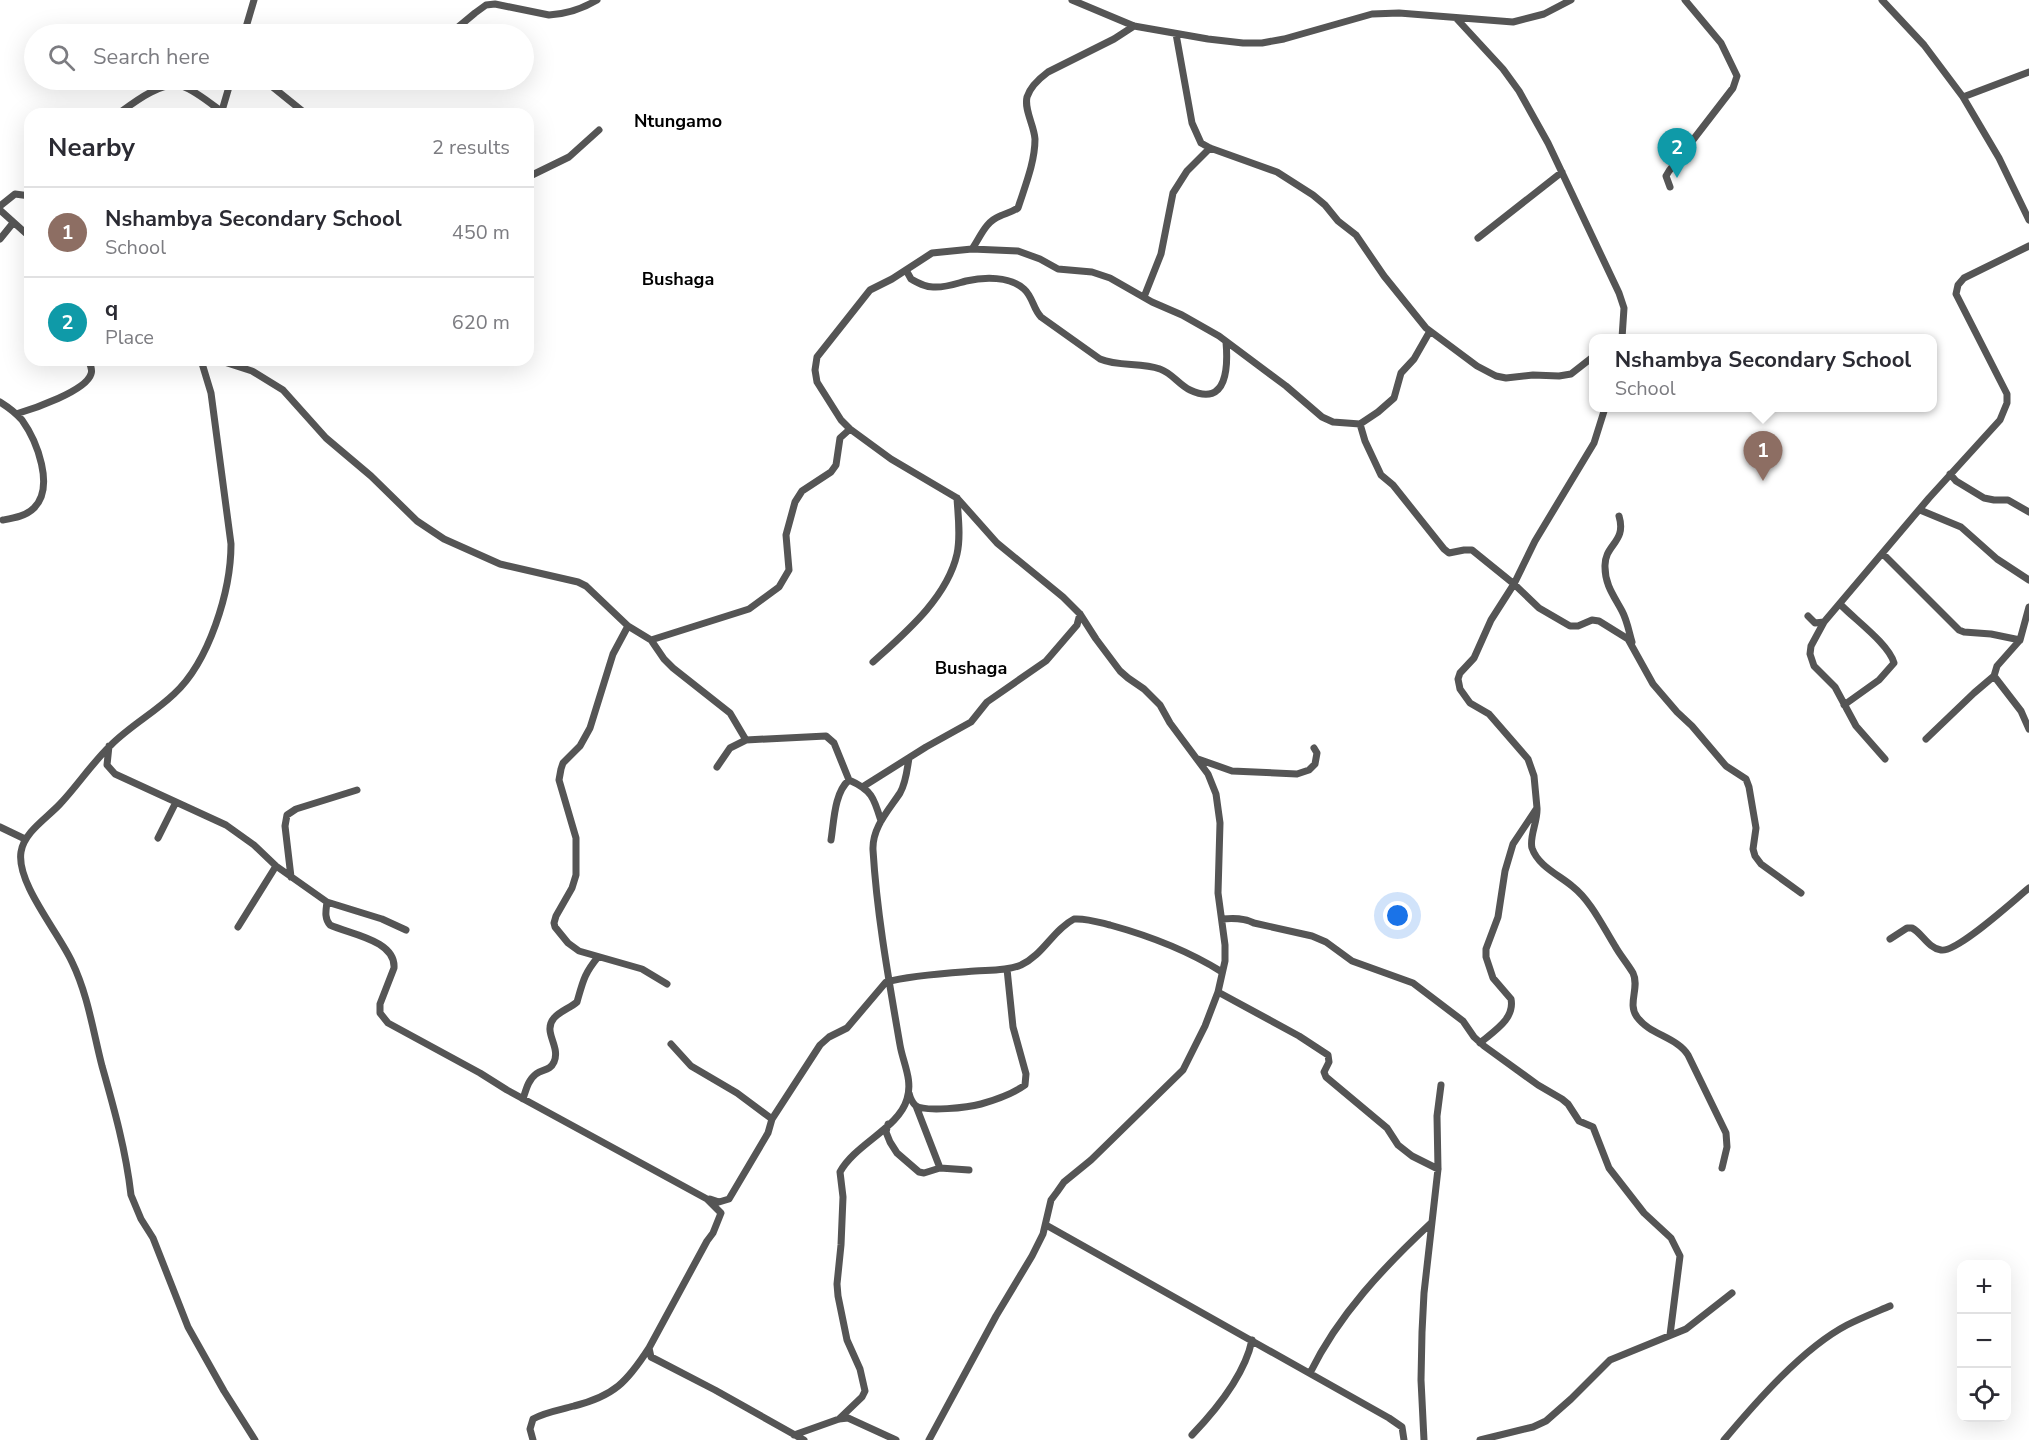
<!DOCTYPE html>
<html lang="en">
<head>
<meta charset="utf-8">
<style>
  body { margin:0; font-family:"Nunito Sans",sans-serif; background:#f7f7f7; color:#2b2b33 }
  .controls { position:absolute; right:18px; bottom:18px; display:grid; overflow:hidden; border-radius:12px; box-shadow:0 6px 24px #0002 }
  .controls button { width:54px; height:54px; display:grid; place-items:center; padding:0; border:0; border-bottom:2px solid #e1e1e2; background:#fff; color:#2b2b33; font:30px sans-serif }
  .you { position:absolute; left:1398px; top:916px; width:21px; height:21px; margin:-15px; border:4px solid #fff; border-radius:50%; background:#1a73e8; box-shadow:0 0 0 9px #1a73e833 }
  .badge { display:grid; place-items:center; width:39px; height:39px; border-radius:50%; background:#2563eb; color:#fff; font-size:20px; font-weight:700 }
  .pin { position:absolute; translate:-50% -50px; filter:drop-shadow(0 2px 3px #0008) }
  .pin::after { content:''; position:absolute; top:32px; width:21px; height:18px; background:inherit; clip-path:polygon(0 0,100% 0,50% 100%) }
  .popup { position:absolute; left:1589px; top:334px; width:348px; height:78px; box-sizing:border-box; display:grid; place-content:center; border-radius:12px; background:#fff; filter:drop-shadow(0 2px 4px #0005); font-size:20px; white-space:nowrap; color:#7c7c81 }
  .popup b { font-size:22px; color:#2b2b33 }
  .popup::after { content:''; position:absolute; left:50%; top:100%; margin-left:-12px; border:12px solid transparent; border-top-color:#fff }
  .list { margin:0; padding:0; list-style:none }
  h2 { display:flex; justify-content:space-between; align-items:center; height:78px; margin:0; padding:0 24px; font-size:26px }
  h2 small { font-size:20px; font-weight:400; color:#7c7c81 }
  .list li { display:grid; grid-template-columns:39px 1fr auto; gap:18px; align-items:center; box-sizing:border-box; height:90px; padding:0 24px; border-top:2px solid #e1e1e2 }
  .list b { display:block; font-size:22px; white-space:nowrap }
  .list p { margin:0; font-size:20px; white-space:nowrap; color:#7c7c81 }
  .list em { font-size:20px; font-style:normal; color:#7c7c81 }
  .icon { flex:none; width:33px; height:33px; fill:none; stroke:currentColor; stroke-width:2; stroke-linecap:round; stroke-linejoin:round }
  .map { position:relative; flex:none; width:2029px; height:1440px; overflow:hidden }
  .search { position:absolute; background:#fff; box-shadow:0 6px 24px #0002; left:24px; top:24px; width:510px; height:66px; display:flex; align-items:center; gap:15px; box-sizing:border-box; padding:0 21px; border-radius:33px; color:#7c7c81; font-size:22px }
  .panel { position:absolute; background:#fff; box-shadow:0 6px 24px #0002; left:24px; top:108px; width:510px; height:258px; border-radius:18px }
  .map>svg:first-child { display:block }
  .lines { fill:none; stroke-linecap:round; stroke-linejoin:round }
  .minor { stroke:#555; stroke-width:7 }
  .labels { text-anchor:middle; stroke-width:4.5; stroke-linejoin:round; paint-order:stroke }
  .quarter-label { font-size:18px; font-weight:bold; fill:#000; stroke:#fff }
</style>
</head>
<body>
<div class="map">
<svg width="2029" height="1440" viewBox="0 0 2029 1440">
  <rect width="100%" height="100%" fill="#fff"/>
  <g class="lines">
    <path class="minor" d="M1072,0l62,26 74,13 35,4h19l22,-4 88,-25 27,-1 114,9 31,-8 27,-14
      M1882,0l42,45 39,52 36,61 30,62
      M1456,18l47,51 16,22 29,52 71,150 5,15 -2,30
      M451,33l24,-20 11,-8 9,-1 54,11c17,-1 33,-6 48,-15
      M244,34l10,-34
      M1176,34l16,89 9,20 9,5 67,24 36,23 12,10 13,16 18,14 28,41 42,52 51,38 19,10 10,2 27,-3 26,1 12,-2 23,-18
      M264,80l42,34
      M1963,97l66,-25
      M118,114c15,-11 44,-34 64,-28 14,5 28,17 40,26
      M221,114l10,-34
      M528,177l41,-20 30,-27
      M1670,187l-4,-11 3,-5 64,-83 4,-12 -16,-33 -36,-43
      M0,206l15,-12 15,2
      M0,210l30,27
      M1478,238l84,-66
      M0,239l13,-16
      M972,249l46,2 22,8 18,10 34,3 18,6 42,24 30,13 37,21 67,50 36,31 11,5 27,2 18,-12 16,-14 7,-25 13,-14 16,-28
      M906,270l5,9c7,4 14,8 22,8 12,1 22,-3 33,-6 18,-4 44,-5 58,8 9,8 9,20 17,28l59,42c19,8 41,3 60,10 12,4 19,16 30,21 38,18 38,-25 36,-48
      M1144,297l17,-43 12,-61 14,-22 23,-23
      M201,360l10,33 20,151c0,47 -22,118 -57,150 -20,19 -44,32 -63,51 -19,18 -33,40 -51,59 -13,14 -36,28 -39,48 -5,31 38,81 51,110 16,33 21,69 30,104 12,42 24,85 29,129l10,24 12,19 35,89 36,64 31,49
      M218,360l34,11 31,19 43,48 45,38 46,45 27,18 56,25 78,18 8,4 42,40 23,14 13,19 9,9 57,45 16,27
      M0,402c8,5 16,11 22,18 15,21 33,67 12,88 -8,8 -20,10 -31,12
      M16,414c17,-5 70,-23 75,-40 2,-5 -1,-10 -3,-14
      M1360,424l5,17 16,34 12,10 51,64 5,4 15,-3h8l42,34 25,24 31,18h8l14,-6 7,1 29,18 25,45 24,28 15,14 34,40 20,13 3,8 7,41 -3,21 2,7 6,8 40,29
      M1950,474l6,7 28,17 10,2h14l21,12
      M1920,510l41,17 36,32 32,21
      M1619,516c8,27 -15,28 -14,51 0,18 9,29 17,44 5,9 7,21 10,31
      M1883,554l76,76 5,2 27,2 29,6
      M1840,604c14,15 49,40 54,59l-15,17 -35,25
      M2029,607l-9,33 -23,26 -3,10 27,35 8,18
      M1808,616l7,7 9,-1 105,-124 71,-78 7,-17v-9l-51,-100 2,-9 6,-7 65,-32
      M1824,622l-13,24 -1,8 4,12 21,21 21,39 29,33
      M628,626l-15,28 -23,74 -10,18 -17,17 -2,6 -2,11 17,58v37l-4,13 -16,28 -2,7 1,4 13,16 11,8 63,18 25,15
      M651,640l98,-31 30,-22 10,-17 -3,-35 9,-33 7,-11 29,-19 5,-7 4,-27 10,-9
      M873,662c32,-29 74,-64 84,-108 4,-18 1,-38 0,-56
      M1926,739l48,-46 20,-17
      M109,746l-2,19 8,9 111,51 28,20 22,21 51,36c-1,8 -3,16 3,23 19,9 66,15 64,43l-14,36v9l8,10 92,50 27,17 200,109 14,14 -8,20 -6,8 -58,107 2,9 6,3 58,30 89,50
      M1198,759l34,12 65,3 12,-4 6,-6 2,-11 -3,-5
      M717,767l13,-19 16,-8 80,-4 8,7 15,37c23,10 25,18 32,41
      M864,786l62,-39 45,-25 16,-20 59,-41 31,-36 3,-11
      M1537,808c1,13 -8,29 -5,40 6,18 27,27 40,38 19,15 30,39 43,60 5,9 12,17 18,27 7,14 -6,31 4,44 13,18 40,20 51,38l38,78 1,14 -5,21
      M0,827l25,12
      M158,838l18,-36
      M831,840c3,-18 3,-47 18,-60
      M291,877l-6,-51 2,-11 9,-6 61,-19
      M327,902l55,17 24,11
      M1222,919c12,-1 22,-1 32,4l58,13 14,6 26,19 61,22 50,38 11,16 10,9 54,39 24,14 6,5 11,17 14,6 16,41 35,45 27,25 9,18 -10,79
      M238,927l38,-61
      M1890,939l17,-11h5c10,5 16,20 29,22 16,3 73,-50 88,-62
      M1218,992l81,44 29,19 1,7 -5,10 2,5 61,51 11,17 14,11 26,13
      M1480,1043c14,-12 35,-24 31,-44l-18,-21 -7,-21v-8l12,-32 7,-46 8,-27 24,-36 -3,-32 -6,-17 -39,-45 -19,-11 -10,-14 -2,-10 2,-6 14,-15 17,-38 23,-36 21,-43 59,-98 11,-35
      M671,1044l20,22 46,27 35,26 -4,14 -39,66 -10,3 -9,-3
      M909,1093c1,4 3,9 6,12 9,8 55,2 66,-1 14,-4 33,-11 44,-19l1,-11 -13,-47 -6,-58
      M523,1099c3,-9 5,-19 13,-25 6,-5 14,-3 18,-12 7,-16 -12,-30 0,-44 6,-7 16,-10 23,-16 6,-21 7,-28 21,-45
      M916,1106l24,62
      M772,1119l48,-74 9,-8 18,-9 39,-46c25,-7 62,-9 89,-11 15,-1 31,0 46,-6 22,-10 32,-35 53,-46 12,-1 24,3 36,6 40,11 77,25 112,47
      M888,1124l-2,8 4,10 7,11 22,19 5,1 16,-5 29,2
      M1046,1225l343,193 13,9 2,13
      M1310,1373c29,-59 74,-106 121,-150
      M839,1419l23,-22 3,-6 -5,-22 -13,-29 -9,-44 -1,-12 4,-39 2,-48 -3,-25c15,-28 59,-44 67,-73 6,-19 -4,-36 -7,-54 -11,-64 -23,-129 -27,-195 -1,-22 15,-39 27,-57 6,-10 7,-23 9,-35
      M794,1435l45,-16 9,-1 48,22
      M1192,1435c23,-24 53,-61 60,-95
      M533,1440l-3,-11 3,-10c12,-7 27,-9 41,-13 40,-10 53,-24 75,-58
      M929,1440l67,-124 36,-60 11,-22 8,-34 6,-8 7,-10 27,-22 92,-90 22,-44 13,-34 7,-31v-16l-7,-52 2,-70 -4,-29 -8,-20 -38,-51 -10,-18 -16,-16 -16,-11 -8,-7 -24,-32 -16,-25 -17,-17 -66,-54 -40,-45 -66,-39 -41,-30 -9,-9 -24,-38 -2,-12 2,-13 53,-67 22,-11 40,-26 40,-4c9,-13 13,-27 28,-33 7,-3 12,-4 18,-8 7,-22 17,-46 17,-69 -1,-14 -11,-29 -8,-42 3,-10 13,-19 21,-25l66,-33 20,-13
      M1424,1440l-3,-60 1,-48 2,-39 14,-124 -1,-53 4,-31
      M1480,1440l53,-13 13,-6 25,-22 39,-39 76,-31 46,-36
      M1724,1440c32,-38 79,-92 123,-115 14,-7 29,-13 43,-19"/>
  </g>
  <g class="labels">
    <g class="quarter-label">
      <text x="678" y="127">Ntungamo</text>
      <text x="678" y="285">Bushaga</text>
      <text x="971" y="674">Bushaga</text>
    </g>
  </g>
</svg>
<div class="controls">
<button>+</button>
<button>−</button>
<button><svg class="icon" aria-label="locate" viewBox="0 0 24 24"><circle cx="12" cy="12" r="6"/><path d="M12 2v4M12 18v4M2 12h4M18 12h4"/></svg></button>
</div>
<div class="you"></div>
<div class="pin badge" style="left:1763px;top:481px;background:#8d6e63">1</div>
<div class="popup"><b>Nshambya Secondary School</b>School</div>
<div class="pin badge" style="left:1677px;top:178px;background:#0f9aa8">2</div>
<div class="search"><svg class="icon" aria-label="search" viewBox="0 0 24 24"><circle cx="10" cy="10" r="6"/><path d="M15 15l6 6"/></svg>Search here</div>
<section class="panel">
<h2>Nearby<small>2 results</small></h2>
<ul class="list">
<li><span class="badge" style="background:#8d6e63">1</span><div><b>Nshambya Secondary School</b><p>School</p></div><em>450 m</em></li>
<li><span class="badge" style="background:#0f9aa8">2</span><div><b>q</b><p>Place</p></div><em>620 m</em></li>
</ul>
</section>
</div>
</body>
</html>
